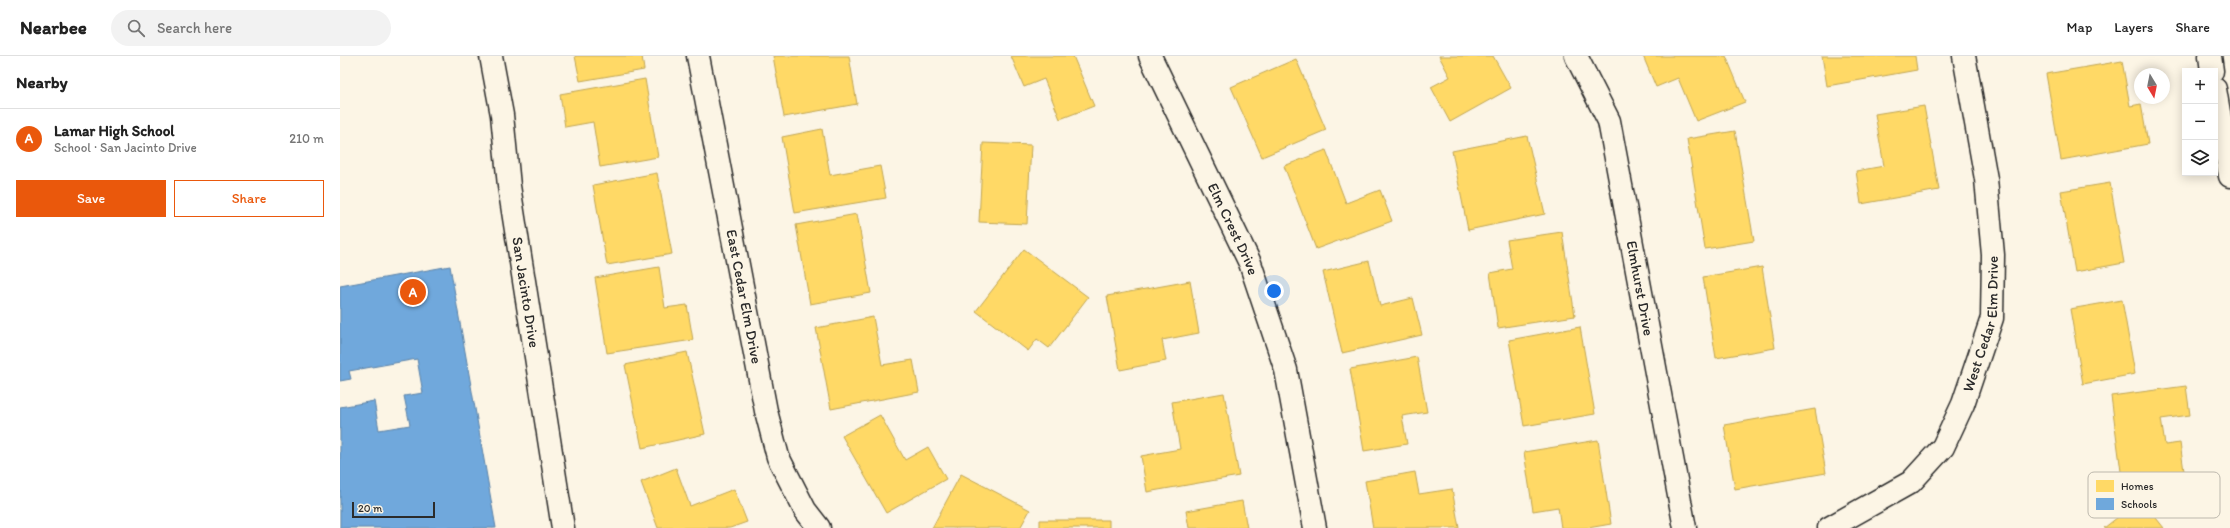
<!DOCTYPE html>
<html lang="en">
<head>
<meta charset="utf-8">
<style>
  body { margin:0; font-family:Itim,sans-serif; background:#f2f2f2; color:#222 }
  .controls { position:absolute; right:12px; top:12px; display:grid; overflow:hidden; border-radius:0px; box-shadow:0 2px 10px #0003 }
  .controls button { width:36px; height:36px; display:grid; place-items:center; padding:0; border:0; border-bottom:1px solid #e0e0e0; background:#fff; color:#222; font:20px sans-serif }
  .compass { position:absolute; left:1794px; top:12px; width:36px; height:36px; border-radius:50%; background:#fff; box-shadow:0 2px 10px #0003; rotate:170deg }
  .scale { position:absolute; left:12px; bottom:10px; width:83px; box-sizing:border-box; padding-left:4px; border:2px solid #2b2b2b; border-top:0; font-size:11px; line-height:14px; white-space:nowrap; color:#2b2b2b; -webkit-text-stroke:3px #fcf5e5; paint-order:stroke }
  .you { position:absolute; left:934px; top:235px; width:14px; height:14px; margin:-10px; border:3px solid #fff; border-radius:50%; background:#1a73e8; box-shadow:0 0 0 6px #1a73e833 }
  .badge { display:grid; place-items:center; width:26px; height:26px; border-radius:50%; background:#ea580c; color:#fff; font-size:13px; font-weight:700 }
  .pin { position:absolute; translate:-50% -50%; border:2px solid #fff; box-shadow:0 1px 4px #0006 }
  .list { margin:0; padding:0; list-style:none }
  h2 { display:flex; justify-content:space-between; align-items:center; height:52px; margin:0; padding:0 16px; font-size:17px }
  h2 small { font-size:13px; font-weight:400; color:#767676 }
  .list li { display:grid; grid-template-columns:26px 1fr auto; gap:12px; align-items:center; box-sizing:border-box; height:60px; padding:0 16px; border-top:1px solid #e0e0e0 }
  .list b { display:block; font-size:15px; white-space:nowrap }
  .list p { margin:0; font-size:13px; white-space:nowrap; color:#767676 }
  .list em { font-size:13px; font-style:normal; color:#767676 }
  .actions { display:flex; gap:8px; padding:12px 16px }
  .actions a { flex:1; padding:9px 0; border:1px solid #ea580c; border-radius:0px; text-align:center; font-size:14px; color:#ea580c }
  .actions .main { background:#ea580c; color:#fff }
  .icon { flex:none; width:22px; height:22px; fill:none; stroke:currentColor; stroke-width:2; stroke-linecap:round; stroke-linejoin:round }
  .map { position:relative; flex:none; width:1890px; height:472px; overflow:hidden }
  header { display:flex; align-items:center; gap:24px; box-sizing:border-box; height:56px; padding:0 20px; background:#fff; border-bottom:1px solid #e0e0e0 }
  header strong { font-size:19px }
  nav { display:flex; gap:22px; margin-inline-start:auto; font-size:14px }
  .search { width:280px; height:36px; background:#f2f2f2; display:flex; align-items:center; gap:10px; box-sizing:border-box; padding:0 14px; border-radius:22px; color:#767676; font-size:15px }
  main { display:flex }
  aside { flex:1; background:#fff }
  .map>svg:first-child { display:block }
  .homes { fill:#ffd966; stroke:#bfa554 }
  .schools { fill:#6fa8dc; stroke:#5b82a7 }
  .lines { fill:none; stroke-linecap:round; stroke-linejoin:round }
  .minor-casing { stroke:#2b2b2b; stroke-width:25 }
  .major-casing { stroke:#2b2b2b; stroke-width:25 }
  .minor { stroke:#fcf5e5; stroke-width:22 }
  .major { stroke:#fcf5e5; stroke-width:22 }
  .labels { text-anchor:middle; stroke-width:4; stroke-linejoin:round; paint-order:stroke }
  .street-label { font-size:15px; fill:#2b2b2b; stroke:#fcf5e5 }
  .key { fill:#fcf5e5; stroke:#bdb8ad; stroke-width:1 }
  .key-label { font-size:11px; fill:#2b2b2b }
</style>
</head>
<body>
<header>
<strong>Nearbee</strong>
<div class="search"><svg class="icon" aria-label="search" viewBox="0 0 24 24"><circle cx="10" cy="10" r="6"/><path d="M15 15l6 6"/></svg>Search here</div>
<nav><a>Map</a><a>Layers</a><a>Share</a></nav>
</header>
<main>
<aside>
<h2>Nearby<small></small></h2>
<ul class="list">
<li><span class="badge">A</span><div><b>Lamar High School</b><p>School · San Jacinto Drive</p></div><em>210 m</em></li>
</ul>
<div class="actions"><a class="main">Save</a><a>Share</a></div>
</aside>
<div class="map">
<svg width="1890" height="472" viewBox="0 0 1890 472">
  <rect width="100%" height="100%" fill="#fcf5e5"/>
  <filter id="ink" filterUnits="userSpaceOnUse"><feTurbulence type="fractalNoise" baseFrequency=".025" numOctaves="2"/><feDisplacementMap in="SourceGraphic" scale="8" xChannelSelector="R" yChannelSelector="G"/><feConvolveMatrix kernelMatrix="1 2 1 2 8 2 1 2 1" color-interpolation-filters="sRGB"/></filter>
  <g filter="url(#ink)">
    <path class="homes" d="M235,0h67l2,14 -64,11z
      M433,0h76l8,48 -73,13z
      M671,0h62l21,50 -34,13 -16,-40 -20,8z
      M1099,0h54l18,32 -61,34 -19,-35 19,-10z
      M1303,0h83l19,46 -49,19 -18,-43 -22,9z
      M1482,0h93l2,14 -90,16z
      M956,3l30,71 -64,27 -31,-70z
      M1782,5l8,45 11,-2 7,40 -87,16 -15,-86z
      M305,23l13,78 -58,10 -7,-45 -28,5 -5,-33z
      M1584,50l15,84 -78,14 -5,-33 28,-5 -9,-52z
      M482,73l8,46 50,-9 6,32 -91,15 -13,-76z
      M1395,75l19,110 -49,8 -18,-110z
      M1187,80l18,78 -77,16 -16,-79z
      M643,87l48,2 -4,79 -48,-2z
      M986,94l20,53 34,-13 12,31 -76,28 -32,-83z
      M317,117l15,81 -65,11 -14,-80z
      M1770,127l14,80 -49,9 -14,-81z
      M517,158l14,79 -61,11 -14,-79z
      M1222,176l13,84 -77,12 -8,-55 22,-4 -5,-29z
      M684,193l64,48 -39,51 -12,-9 -9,12 -52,-40z
      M1029,205l11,45 33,-8 9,37 -80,18 -19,-81z
      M319,211l6,41 22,-3 6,35 -86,13 -12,-75z
      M1422,211l13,81 -59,10 -13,-81z
      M850,225l9,52 -37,7 4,21 -46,9 -13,-74z
      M1782,244l13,74 -52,10 -13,-75z
      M533,261l9,48 31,-5 6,32 -88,17 -15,-81z
      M1240,271l15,87 -71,12 -15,-86z
      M347,296l18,82 -63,14 -17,-83z
      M1077,301l10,55 -25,4 5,28 -43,7 -14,-82z
      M1846,330l4,29 -29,4 4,26 15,-2 4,28 -62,8 -11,-83z
      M884,337l15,83 -92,16 -6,-36 39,-7 -8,-47z
      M1475,353l11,64 -91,16 -11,-64z
      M540,359l25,45 23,-13 18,32 -60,34 -44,-77z
      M1258,384l13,84 -23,4h-27l-3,-21 -25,4 -9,-59z
      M336,412l14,38 44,-17 13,33 -17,6h-72l-17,-46z
      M1075,416l4,22 33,-5 7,39h-86l-8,-47z
      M621,418l69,36 -10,18h-88z
      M1801,443l23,29h-60z
      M902,445l5,27h-58l-3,-17z
      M700,464h69v8h-69z"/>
    <path class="schools" d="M110,210l46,262h-156v-121l34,-6 5,29 31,-5 -6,-29 19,-3 -6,-34 -68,12 2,8 -11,2v-95z"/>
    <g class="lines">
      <defs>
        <g id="minor">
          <path id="s1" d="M151,0l11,59 7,71 54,342"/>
          <path id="s2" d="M358,0l68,355 12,46 27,53 14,18"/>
          <path id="s3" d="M810,0l100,207 36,107 29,158"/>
          <path id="s4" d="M1236,0l33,65 76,407"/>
          <path id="s5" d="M1489,472l82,-46 32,-35 20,-43 29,-86 1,-63 -7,-76 -22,-123"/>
        </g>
        <path id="major" d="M1870,0l2,15
          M1875,33l15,87"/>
      </defs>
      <use href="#minor" class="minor-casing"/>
      <use href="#major" class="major-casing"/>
      <use href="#minor" class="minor"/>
      <use href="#major" class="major"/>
    </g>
  </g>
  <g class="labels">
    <g class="street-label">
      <text dy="5" stroke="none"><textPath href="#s3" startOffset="192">Elm Crest Drive</textPath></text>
      <text dy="5" stroke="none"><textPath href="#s4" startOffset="243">Elmhurst Drive</textPath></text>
      <text dy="5" stroke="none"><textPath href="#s1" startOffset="239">San Jacinto Drive</textPath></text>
      <text dy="5" stroke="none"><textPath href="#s2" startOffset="245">East Cedar Elm Drive</textPath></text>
      <text dy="5" stroke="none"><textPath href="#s5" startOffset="272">West Cedar Elm Drive</textPath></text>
    </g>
  </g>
  <rect x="1748" y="416" width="132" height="46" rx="6" class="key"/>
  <rect x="1756" y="424" width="18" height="12" fill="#ffd966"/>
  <rect x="1756" y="442" width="18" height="12" fill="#6fa8dc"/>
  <g class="key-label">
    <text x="1781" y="434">Homes</text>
    <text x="1781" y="452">Schools</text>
  </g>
</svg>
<div class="controls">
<button>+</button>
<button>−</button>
<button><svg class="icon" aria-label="layers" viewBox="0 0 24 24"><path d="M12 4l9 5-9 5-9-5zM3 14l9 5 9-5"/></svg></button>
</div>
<svg class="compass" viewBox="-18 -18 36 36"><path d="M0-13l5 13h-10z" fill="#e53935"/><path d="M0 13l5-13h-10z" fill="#767676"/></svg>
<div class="scale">20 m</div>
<div class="you"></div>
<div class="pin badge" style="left:73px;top:236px">A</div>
</div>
</main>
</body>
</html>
